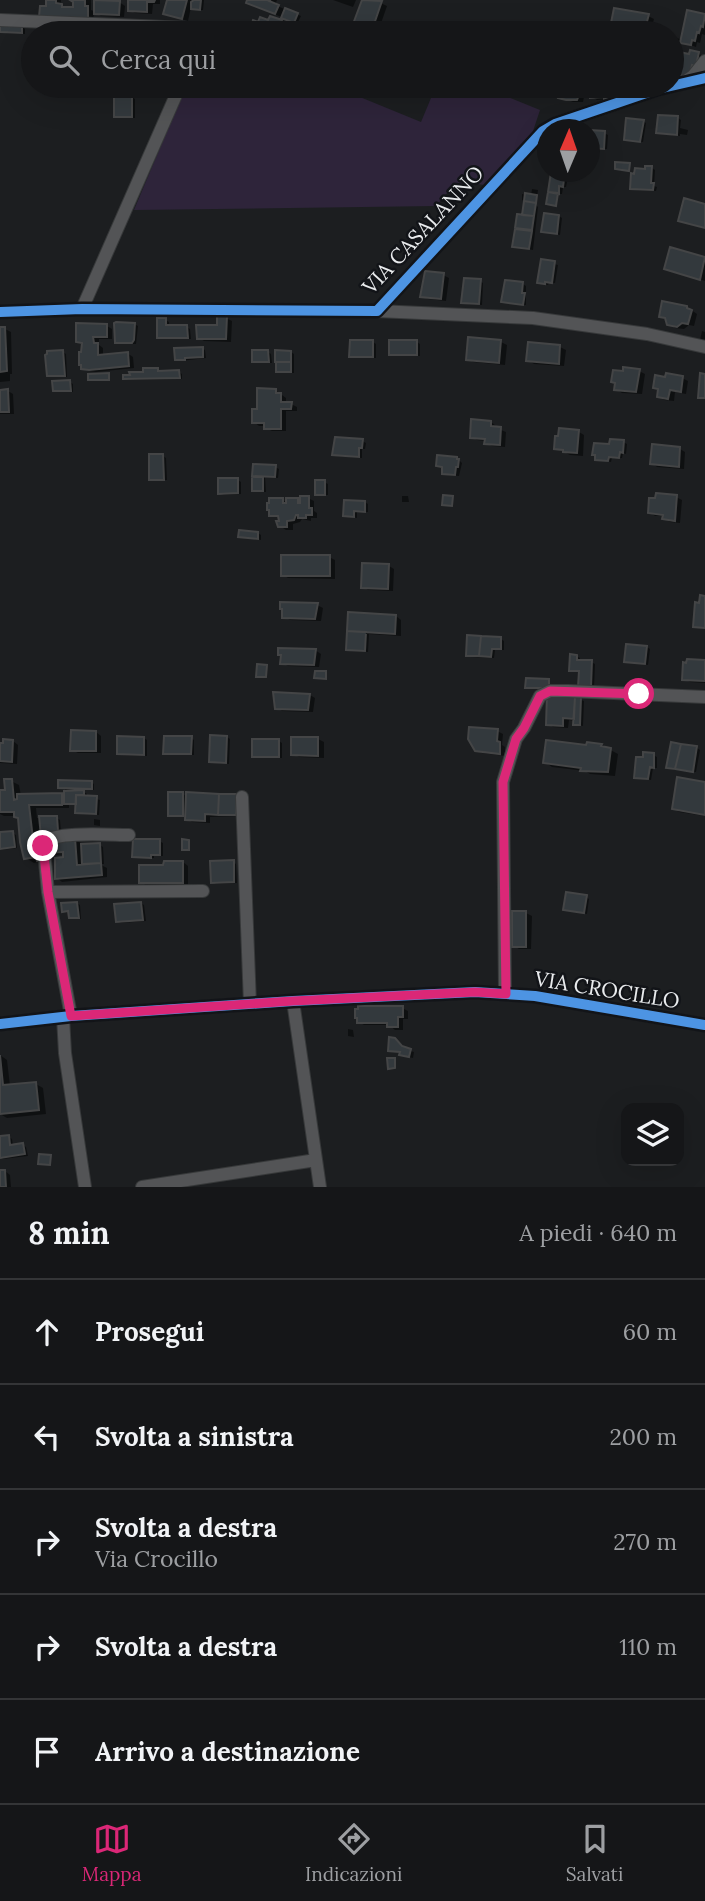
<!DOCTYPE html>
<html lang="it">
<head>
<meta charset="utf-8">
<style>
  body { margin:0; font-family:Lora,serif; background:#222325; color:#f1f3f6 }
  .controls { position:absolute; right:21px; bottom:21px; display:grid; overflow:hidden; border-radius:14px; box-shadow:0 7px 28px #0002 }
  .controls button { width:63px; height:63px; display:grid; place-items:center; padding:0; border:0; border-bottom:2px solid #343537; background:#151618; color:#f1f3f6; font:35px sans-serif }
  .compass { position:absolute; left:537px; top:119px; width:63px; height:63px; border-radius:50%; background:#151618; box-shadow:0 7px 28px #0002; rotate:2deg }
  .stop { position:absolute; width:21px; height:21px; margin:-16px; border:5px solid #db2777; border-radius:50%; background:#fff }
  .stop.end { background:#db2777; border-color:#fff; box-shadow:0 2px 7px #0008 }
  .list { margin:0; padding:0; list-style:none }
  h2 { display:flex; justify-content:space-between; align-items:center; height:91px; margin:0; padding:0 28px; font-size:30px }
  h2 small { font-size:23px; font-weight:400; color:#9d9fa2 }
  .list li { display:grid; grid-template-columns:46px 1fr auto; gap:21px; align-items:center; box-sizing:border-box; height:105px; padding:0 28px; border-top:2px solid #343537 }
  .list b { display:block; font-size:26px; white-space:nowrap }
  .list p { margin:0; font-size:23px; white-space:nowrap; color:#9d9fa2 }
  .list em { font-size:23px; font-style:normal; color:#9d9fa2 }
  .icon { flex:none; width:38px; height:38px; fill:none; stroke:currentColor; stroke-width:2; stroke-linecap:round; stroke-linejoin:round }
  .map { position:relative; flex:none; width:705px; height:1187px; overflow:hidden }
  .search { position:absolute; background:#151618; box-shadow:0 7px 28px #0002; left:21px; right:21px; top:21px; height:77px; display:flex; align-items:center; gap:18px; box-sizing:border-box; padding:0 24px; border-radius:38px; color:#9d9fa2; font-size:26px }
  .sheet { height:616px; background:#151618 }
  nav { display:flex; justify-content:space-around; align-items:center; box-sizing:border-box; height:98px; border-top:2px solid #343537; background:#151618; font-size:19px; color:#9d9fa2 }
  nav a { display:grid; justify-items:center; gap:4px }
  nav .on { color:#db2777 }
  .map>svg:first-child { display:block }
  .green { fill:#2e243a }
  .shadow { fill:#0007 }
  .building { fill:#33393d; stroke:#444546; stroke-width:2 }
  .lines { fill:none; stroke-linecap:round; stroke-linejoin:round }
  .street-casing { stroke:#37393a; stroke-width:14 }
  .street { stroke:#535456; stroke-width:12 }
  .cycleway-casing { stroke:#121418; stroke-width:15 }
  .cycleway { stroke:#4d94e3; stroke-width:10 }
  .route { stroke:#db2777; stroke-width:9 }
  .labels { text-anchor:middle; stroke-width:5; stroke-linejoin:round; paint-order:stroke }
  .street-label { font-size:21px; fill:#e9ebed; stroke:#121418 }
</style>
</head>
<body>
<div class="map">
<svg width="705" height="1187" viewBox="0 0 705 1187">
  <rect width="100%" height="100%" fill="#1c1e20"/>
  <path class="green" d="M186,86h147l88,36 15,-36h45l59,24 -8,24 -48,51c-30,-4 -29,-1 -48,21l-302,4z"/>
  <path class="shadow" d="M47,0h14v5l6,4h7l1,-7 -3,-2h19v10l5,2v-12h23v2l6,4 -1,11 -23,-1 -7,-4 -1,9 -46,-13z
    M130,0h30v4h-7l-1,10 -17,-1 -6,-3z
    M169,0h21l4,2 1,-2h9l-1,10h-7l-5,-3 -3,14 -17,-5z
    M249,0h28l-2,5 26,11 -4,8 -43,-19z
    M333,0h23l-3,7z
    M363,0h11l13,6 -9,26 -23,-9z
    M616,10l32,6 6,3 -4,14h-40z
    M688,13l17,3v19l-3,-1 -2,9 -3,-1 -1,5 -16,-6 -3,12 13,3 8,-2 4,1 -2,11 -11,11 -11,-2 2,-20 -8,-3v-16l10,4z
    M281,22l3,2 -2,9 -10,-4 -1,4 -16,-2z
    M218,23l7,1 -1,5 -7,-1z
    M22,27l3,2v5l-21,-1 -3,-2z
    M566,86h93l-50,13 -12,1 -5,-3v-2l-8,2 -1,5h-10l-13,-5 7,-4z
    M127,94l8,5v19h-16l-3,-2z
    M678,118l3,2 -1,8 8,2 -1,5 -7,-1v2l-18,-2 -4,-1z
    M643,121l3,2 -3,19 -17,-3z
    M590,132l14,1 4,2 -1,14 -17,-2z
    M652,168l3,2 -1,16 3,1 -1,4 -21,-1 -3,-2 15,-18z
    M552,172h17l-3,15h-3l-1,7h-4l-1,11 -9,-2z
    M532,189l6,1 -2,15 2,2 -5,43 -19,-4 5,-30 4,1 2,-16 -3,-1v-6l9,2z
    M559,216l3,2 -2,17 -17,-4z
    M672,250l33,9v22l-39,-12z
    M543,261l15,4 -3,18 -6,-1 -1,3 -9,-3z
    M443,275l6,3 -3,23 -18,-2 -6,-3z
    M480,281l3,2 -1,22 -16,-1 -3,-2z
    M523,284l3,2v19l-24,-4z
    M687,307l10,7 -3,12 -5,-1 -5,4 -9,-1 -14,-12z
    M226,318l6,3 -1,21 -27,-1 -5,-3 19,-11z
    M166,320l3,2v5h17l4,2 1,10h-28l-4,-2z
    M134,324l4,2 -2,18h-16l-4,-2z
    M107,326l5,3v10h-13v6l4,3v8l24,-3 6,4 1,11 -38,4 -8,-1 -5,-3v-24l-6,-3z
    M0,329h5l6,3 1,42h-2v7l-10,1z
    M702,331l3,1v10l-5,-2z
    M469,339l32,3 6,3 -2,20 -32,-3 -5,-3z
    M373,342l3,2v14h-21l-4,-2z
    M417,342l3,2v12h-26l-3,-2z
    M530,344l30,3 6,3 -2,16 -30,-2 -6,-4z
    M202,348l3,2 1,8 -26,3 -4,-2z
    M63,352l3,2 1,23h-15l-3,-2z
    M268,352l3,2 1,9h-15l-4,-2z
    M291,352l3,2v19h-13l-3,-2z
    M157,370l5,2h17l3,2v5l-54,1 -3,-2z
    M639,371l6,3 -3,20 -20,-1 -6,-4 8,-16z
    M682,378l6,3 -2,13 -11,-2 -1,9 -10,-1 -5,-4z
    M70,382l3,2v8h-15l-4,-2z
    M275,390l11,8v6h5l6,3v4h-11v20h-14l-6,-3v-2h-7l-5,-4 4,-11z
    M8,391l5,3 1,20h-14v-22z
    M491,422l5,4v2l10,4 -1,15 -13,-1 -6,-3v-2l-9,-1 -6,-3z
    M579,432l5,3 -1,21 -13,-1 -14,-7z
    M362,441l4,2 -1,6h-3v9l-25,-2 -3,-2z
    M623,442l4,2 -1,10 -3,-1 -1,5 -10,-1 -1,5 -14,-3 14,-13z
    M680,449l5,3 -1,17 -27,-2 -5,-4z
    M163,456l3,2 1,22h-13l-3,-1z
    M457,458l5,5 -3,13 -12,-1 -3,-2v-5l-6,-3z
    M275,467l4,2 -1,9 -13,-1 1,15h-9l-4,-2 8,-11 -7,-4z
    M238,480l3,2v12l-18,1 -3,-2z
    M324,482l4,2v11h-8l-3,-1z
    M402,496h6l1,6h-7z
    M676,497l6,3 -2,23 -10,-1 -6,-4v-2h-9l-5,-4z
    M308,498l6,3v10l3,2v5h-6v3l-9,-2 -2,3 -7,2v6h-7l-6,-4v-8l-9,-3 11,-15 6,3 10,-3 4,2z
    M365,502l3,2v8h-11v6l-12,-3z
    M258,533l3,2v5l-21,-4z
    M329,557l6,3v19l-47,-1 -5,-3z
    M389,566l5,3 -1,22 -25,-1 -5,-3z
    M317,605l6,3 -2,13 -31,-1 -6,-3z
    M350,614l46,2 5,4v16l-32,-2 -1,18 -17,-1 -3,-2z
    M501,639l3,2v9h-9l-1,8 -23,-1 -3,-2z
    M647,647l3,2 -2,16 -22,-4z
    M315,650l6,4 -2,13 -31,-1 -6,-3v-8z
    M576,656l4,2v4h11l4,2 -1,24h-11l-2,-16 -10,-2z
    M705,662v21l-15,-1 -6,-3z
    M310,695l5,3 -2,14 -31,-1 -5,-3z
    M574,697l10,4 -1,25 -8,-2v-3l-6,-1 -1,8 -15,-1 -5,-3z
    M497,731l6,3 -1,11 3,2v9l-23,-3 -6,-3z
    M96,732l5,4v17h-23l-6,-3z
    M227,737l3,2 -1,25 -14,-1 -4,-2z
    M144,738l3,2v16l-25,-1 -3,-2z
    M191,738l3,2v15h-26l-3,-2z
    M293,738l25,1 6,3v16l-25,-1 -6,-3z
    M13,741l5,4 -1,19 -17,-1v-19z
    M279,741l3,2v15h-25l-3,-2z
    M601,745l17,9 -3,22 -25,-2 -5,-3 -33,-4 -7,-5 43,-15z
    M697,748l3,2 -4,22 -24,-3z
    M653,755l4,2v11h-4l-2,12 -15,-3z
    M11,781l8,4 2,11 41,-1 4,2 -1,-8 -5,-2 31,-5 3,2v6l-15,-1 8,5v3l13,3 -1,15 -19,-1 -3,-1v-8h-8v3h-33l1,10h20l3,2 1,12 -15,6 -7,-4 1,7 35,-1 6,3v3l19,-1 3,2 1,17h-5l8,4v9l-45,5 -5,-4 8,-19v-5l-11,1 -7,-4 -6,10 -7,2 -8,-5 -7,-40 -4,-2h-11l-4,-2v-22h6z
    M705,784v32l-26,-4 -5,-4z
    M183,794l4,3 50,-1 2,20 -29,1v6l-18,-1 -5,-3v-3l-11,-6 -2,3 7,4h-8l-3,-2z
    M94,819l6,1v6l-6,-1z
    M12,833l4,2 1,13 -17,2v-16z
    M159,841l4,2v13h-9v2h-17l-3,-2z
    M183,862l5,4v19l-41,1 -6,-4 24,-15z
    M233,862l3,2 1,19 -21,1 -3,-2z
    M586,897l3,2 -2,15 -22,-5z
    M77,903l3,2 1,14h-7l-3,-2 -1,-4 -7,-2z
    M141,903l3,2 2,16 -25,2 -4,-2z
    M514,913h12l6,3 -1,33h-12l-5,-3z
    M402,1008l6,3v8h-5v11h-8l-6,-5h-25l-5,-3z
    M348,1029l5,1 1,7 -6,-1z
    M395,1040l9,9 10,3 -1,6 -8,-2 -3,-3 -12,-3z
    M0,1055l7,5 3,26 26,-2 7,4 3,26 -39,4 -7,-4z
    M9,1137l3,2 1,7 10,-1 3,2 2,9 -25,3 -3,-2v-19z
    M0,1171h5l5,4 1,12h-11z"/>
  <path class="building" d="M46,0h10v3l6,1v3h11v-5l-3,-2h15v6h3v13l-49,-2 1,-11h6z
    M94,0l26,1 -1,14 -25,-1z
    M128,0h27l-1,2h-7v10l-19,-1z
    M167,0h20l-5,19 -19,-5z
    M194,0h7l-1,10 -9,-1v-7z
    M247,0h23l-1,1 10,4 -4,9 -29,-11z
    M362,0l20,1 -10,29 -19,-6z
    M285,8l13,5 -4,10 -13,-5z
    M614,8l35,6 -5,19h-35z
    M687,10l18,4 -2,13 -2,-1 -2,7 -2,-1 -2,9 -3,-1 -1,5 -11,-2z
    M270,16l12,4 -4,12 -10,-3 -1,4h-8l-9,-3 3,-10 5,2 2,-5 8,3z
    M298,23l17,7 -2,3h-19z
    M0,25h22v8l-22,-1z
    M690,50l9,2 -3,14 -4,-1 -2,9 -5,2 -12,-2 6,-22 10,2z
    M565,86h83v1h-14v6h-11v3l-13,1 1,2h-7v-2l-14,1v-7l-11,4 -2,5h-11l-8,-2 2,-7h5z
    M114,92h13v3h5v22h-18z
    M658,115l20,1 -1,19 -21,-2z
    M626,118l18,2 -4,22 -16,-2z
    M590,130l15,1 -1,18 -14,-1z
    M615,162l15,1 -1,8 -14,-2z
    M645,166h7l-1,17h3l-1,7 -23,-1 1,-16 3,1 1,-6 10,1z
    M551,172h14l-2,15 -4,-1v8l-11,-2z
    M548,192l10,1 -2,13 -10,-2z
    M525,193l12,2 -1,8 -12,-2z
    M684,198l21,6v24l-27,-7z
    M524,201l12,2 -2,13 -12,-1z
    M544,213l15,2 -2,19 -16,-2z
    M517,214l17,2 -2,14 -17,-2z
    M515,229l17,2 -3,18 -17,-2z
    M670,247l35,10 -5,23 -36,-11z
    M541,259l14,2 -3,22 -7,-1v2l-8,-1z
    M425,271l19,2 -3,26 -21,-2z
    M464,278l17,1 -2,25 -18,-1z
    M505,280l18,2 -1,11h3l-2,12 -22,-3z
    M662,301l25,5v2l5,2 -4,14 -6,-1 -5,4 -10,-2 -2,-7 -6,-1z
    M217,316h10l-1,23h-29l-1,-14h21z
    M157,318h9v7h21l1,13h-31z
    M116,322l19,1 -1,17 -2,3h-17l-1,-20z
    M76,323l31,1v13h-14l1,6h4v12l30,-3 1,14 -40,4 -8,-1v-4h-2v-13h2l1,-9 -6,-1z
    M0,327h5l2,44 -7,1z
    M468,337l33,3 -2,23 -33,-3z
    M350,340h23v17h-24z
    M389,340h28v15h-28z
    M528,342l32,3 -1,19 -33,-3z
    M203,347v10l-18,1v2h-10l-1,-12z
    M63,350l2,26h-18l-2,-21 2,-1v-3z
    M252,350h16l1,12h-17z
    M275,350l16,1v11h-16z
    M276,362h15v10h-15z
    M623,367l17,2 -4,23 -22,-2 1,-7 -4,-1 2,-12 10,1z
    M143,368h15v3l21,-1 1,8 -57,1v-4h7l-1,-3h14z
    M109,373v7h-21v-6z
    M666,373l17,3 -2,16 -11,-2 -2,9 -11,-2 1,-8 -5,-1 2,-13 10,2z
    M700,373l5,1v24h-7z
    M70,380l1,11h-18l-1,-10z
    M257,388l19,1v4h5v9h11l-1,7h-10v20h-17v-6h-12v-14h5z
    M8,389l1,23h-9v-22z
    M471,419l20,2v5l10,1 -1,18 -16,-1 1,-5 -15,-1z
    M559,428l20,2 -2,23 -14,-1v-2l-9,-1 1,-13h3z
    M335,437l28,2 -1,9h-3v9l-27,-2z
    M610,439l14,1 -1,13 -3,-1 -1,6 -10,-1 -1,4 -13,-1v-5h-3l2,-12 15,1z
    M652,444l28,3 -1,20 -29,-3z
    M149,454h14l1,26h-15z
    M437,455l20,2v2h2l-1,8h-2l-1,8 -13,-1v-7l-6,-1z
    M253,464l23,1 -1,12 -23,-1z
    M252,477h11v14h-11z
    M218,478h20v15l-20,1z
    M315,480h10v15h-10z
    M656,493l21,2 -2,26 -13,-2 1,-4 -15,-2 1,-15h6z
    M443,495l10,1 -1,10 -10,-1z
    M300,496h9v12h3v7h-6v3h-8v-3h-2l-2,5 -7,1v6h-9l-2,-6h3l-1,-5h-9v-6h-2v-7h2v-5h14v5h3v-5h12v5h2z
    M344,500l21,1v11l-11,-1v6l-11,-1z
    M239,530l19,2v7l-20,-2z
    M281,555h49v21h-49z
    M362,563l27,1 -1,25 -27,-1z
    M700,595l5,1v32l-12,-1 2,-25 4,1z
    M280,602l38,1 -3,16 -33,-1v-9h-2z
    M348,612l48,3 -1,19 -48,-3z
    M347,631l19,1 -1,19 -19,-1z
    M467,635l14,1 -2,20h-13z
    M481,636l20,1v12h-9l-1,8 -12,-1z
    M626,644l21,2 -2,18 -21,-2z
    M278,648l38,1 -2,16 -34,-1 1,-9h-3z
    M570,654l7,1v5h15l-1,27h-13l1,-16h-10z
    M687,659l18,1v21l-23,-1 1,-18 3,1z
    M257,664l10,1 -1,12h-10z
    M315,671h11v8l-12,-1z
    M526,678l23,1v9h-24z
    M273,692l37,2 -2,16 -33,-1z
    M547,694l28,2 -1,23 -11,-1v8l-17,-1z
    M575,697h6l-1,28h-7z
    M469,727l29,2 -1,12 3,1v12l-25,-3 -7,-12z
    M71,730l25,1v20h-26z
    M210,735l17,1 -1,27 -17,-1z
    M117,736l27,1v18l-27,-1z
    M164,736h28l-1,18h-28z
    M291,737h27v19l-27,-1z
    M3,739l10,1 -1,22 -12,-1v-18h3z
    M252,739h27v18h-27z
    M546,740l40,5 1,-3 15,2 -1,2 10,2 -3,24 -28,-1 1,-3 -38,-5z
    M671,742l10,2 -6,25 -9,-1z
    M681,744l16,2 -4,26 -18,-3z
    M643,752l11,1v15l-4,-1 -2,12 -14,-1 2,-21h7z
    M677,777l28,5v33l-33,-6z
    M4,779h8l2,21 3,-1v-5l45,-1v12h-33l4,34 5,-1 5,23h-6l-1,-4 -12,2 -4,-17 -2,-24 -4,-1v-5h-14v-22h5z
    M58,780l34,1v8l-34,-1z
    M84,790v5h-8v9h-12v-13z
    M168,792h15v24h-15z
    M186,792l33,2 -1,21 -13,-1v7l-20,-1z
    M219,794h18l-1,21h-18z
    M76,795l21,1 -1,18 -21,-1z
    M39,816h18l1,15 -17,6z
    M13,831l2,16 -15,2v-17z
    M75,838l2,27 24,-2 1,12 -47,4v-21l8,-1v-5l-16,1 -1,-11z
    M133,839h27v16h-9v3l-19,-1z
    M182,839l7,1v10h-7z
    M100,843l1,20 -19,1 -1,-20z
    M234,860v22l-23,1 -1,-22z
    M164,861h19v22h-44v-18h24z
    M566,892l21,3 -3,18 -21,-3z
    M77,902l2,16h-10l-1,-7 -6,1 -1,-9z
    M141,902l2,18 -27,2 -2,-18z
    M512,911h14v36h-14z
    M358,1006h45v11h-5v10h-11v-4h-30v-5h-2v-9h3z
    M389,1037l6,1 7,8 9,3 -2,8 -10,-2 1,-3 -12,-1z
    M0,1055l3,30 33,-3 3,28 -39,4z
    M387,1058h8v10l-7,1z
    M9,1135l1,10 13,-2 2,11 -25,4v-22z
    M39,1154l12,1 -1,10 -12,-1z
    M0,1170h5l1,17h-6z"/>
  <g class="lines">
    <defs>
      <path id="street" d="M0,20l188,8 13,5
        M683,83l10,-7 12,-15
        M82,309l98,-223
        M377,311l156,7 114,16 58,13
        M0,312l82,-3 295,2 166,-180 12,-7 62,-21 41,-14 47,-11
        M242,797l8,207
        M48,892l155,-1
        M505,994l-2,-212 13,-43 8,-11 16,-32 10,-5h18l137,6
        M293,1001l27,186
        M71,1016l-23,-124 -5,-50c16,-11 66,-7 86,-7
        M63,1017l2,36 20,134
        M0,1024l71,-8 222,-15 182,-9 60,4 170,29
        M142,1187l174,-27"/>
    </defs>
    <use href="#street" class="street-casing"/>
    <use href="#street" class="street"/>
    <defs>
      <path id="cycleway" d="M0,312l82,-3 295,2 166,-180 12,-7 62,-21 41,-14 47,-11
        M0,1024l71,-8 222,-15 182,-9 60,4 170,29"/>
    </defs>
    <use href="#cycleway" class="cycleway-casing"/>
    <use href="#cycleway" class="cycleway"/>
  </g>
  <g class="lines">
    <path class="route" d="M43,846l5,46 23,124 222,-15 182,-9 31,2 -3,-212 13,-43 8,-11 16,-32 10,-5 89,3"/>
  </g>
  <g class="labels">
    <g class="street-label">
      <text transform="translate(423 230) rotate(-47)" y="7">VIA CASALANNO</text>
      <text transform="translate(607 990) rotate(9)" y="7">VIA CROCILLO</text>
    </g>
  </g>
</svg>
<div class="controls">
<button><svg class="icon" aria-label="layers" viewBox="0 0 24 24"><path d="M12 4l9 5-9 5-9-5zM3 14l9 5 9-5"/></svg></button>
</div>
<svg class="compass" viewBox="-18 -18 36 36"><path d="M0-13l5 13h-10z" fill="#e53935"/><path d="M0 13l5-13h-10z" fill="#9d9fa2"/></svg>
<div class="stop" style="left:639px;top:694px"></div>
<div class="stop end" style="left:43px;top:846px"></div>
<div class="search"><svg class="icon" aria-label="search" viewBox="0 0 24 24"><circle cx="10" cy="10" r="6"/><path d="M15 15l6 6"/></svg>Cerca qui</div>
</div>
<section class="sheet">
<h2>8 min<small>A piedi · 640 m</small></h2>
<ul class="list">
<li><svg class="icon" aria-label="ahead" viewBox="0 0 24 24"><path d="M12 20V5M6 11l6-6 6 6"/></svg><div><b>Prosegui</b></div><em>60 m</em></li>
<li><svg class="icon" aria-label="left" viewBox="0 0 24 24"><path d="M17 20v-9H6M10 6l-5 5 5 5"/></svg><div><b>Svolta a sinistra</b></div><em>200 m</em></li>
<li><svg class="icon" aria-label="right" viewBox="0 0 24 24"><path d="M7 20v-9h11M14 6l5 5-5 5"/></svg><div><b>Svolta a destra</b><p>Via Crocillo</p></div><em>270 m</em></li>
<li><svg class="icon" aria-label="right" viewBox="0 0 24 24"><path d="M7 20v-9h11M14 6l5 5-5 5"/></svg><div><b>Svolta a destra</b></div><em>110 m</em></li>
<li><svg class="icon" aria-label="arrive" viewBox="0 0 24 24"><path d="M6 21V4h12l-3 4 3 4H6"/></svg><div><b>Arrivo a destinazione</b></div></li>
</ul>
</section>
<nav>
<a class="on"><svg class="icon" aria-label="map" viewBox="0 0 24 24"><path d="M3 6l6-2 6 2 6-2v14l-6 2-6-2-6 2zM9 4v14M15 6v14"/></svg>Mappa</a>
<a><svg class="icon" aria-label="directions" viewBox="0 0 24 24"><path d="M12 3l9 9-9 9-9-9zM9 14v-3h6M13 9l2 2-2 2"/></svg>Indicazioni</a>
<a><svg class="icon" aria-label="saved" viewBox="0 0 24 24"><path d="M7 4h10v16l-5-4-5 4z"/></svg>Salvati</a>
</nav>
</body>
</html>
